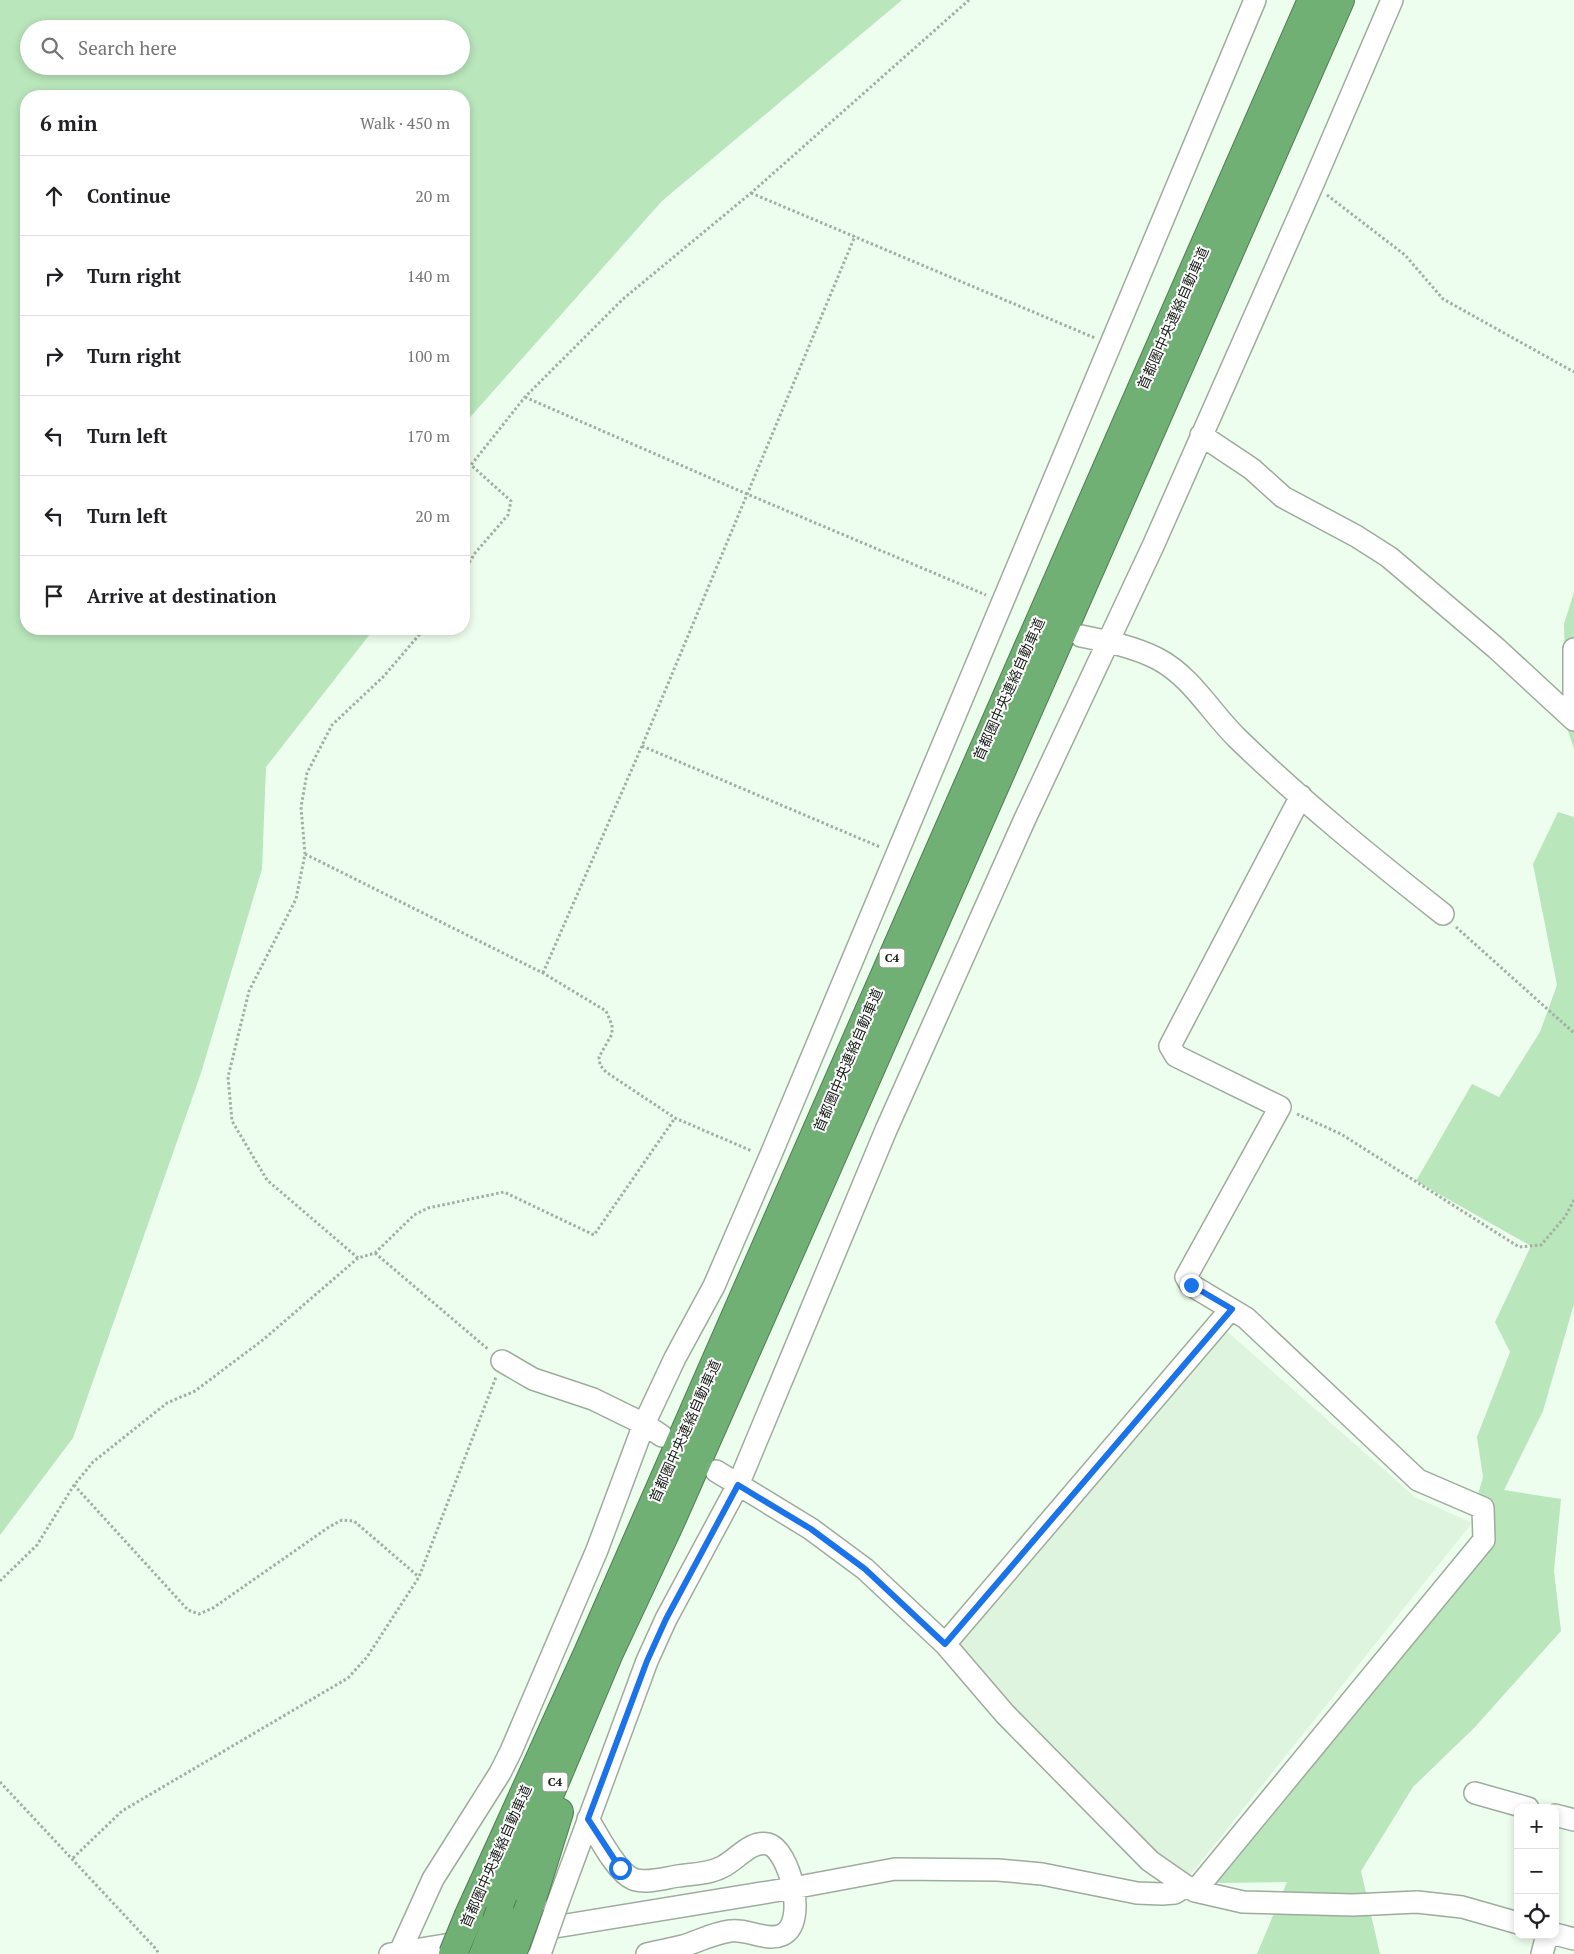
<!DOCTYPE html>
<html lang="en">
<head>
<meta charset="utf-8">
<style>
  body { margin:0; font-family:"PT Serif","Noto Sans JP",serif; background:#f6f6f6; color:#202124 }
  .controls { position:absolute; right:15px; bottom:15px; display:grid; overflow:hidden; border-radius:10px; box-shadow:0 2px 8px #0003 }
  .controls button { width:45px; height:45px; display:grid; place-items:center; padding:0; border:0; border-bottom:1px solid #e0e0e0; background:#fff; color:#202124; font:25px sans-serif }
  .stop { position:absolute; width:15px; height:15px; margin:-11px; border:4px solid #1a73e8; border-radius:50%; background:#fff }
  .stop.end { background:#1a73e8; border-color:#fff; box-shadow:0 1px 5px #0008 }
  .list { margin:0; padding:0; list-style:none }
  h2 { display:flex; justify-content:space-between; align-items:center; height:65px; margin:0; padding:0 20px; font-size:21px }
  h2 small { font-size:16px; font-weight:400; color:#757577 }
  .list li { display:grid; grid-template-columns:32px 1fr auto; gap:15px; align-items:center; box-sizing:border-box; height:80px; padding:0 20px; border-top:1px solid #e0e0e0 }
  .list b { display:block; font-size:19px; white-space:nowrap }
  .list em { font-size:16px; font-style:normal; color:#757577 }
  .icon { flex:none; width:28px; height:28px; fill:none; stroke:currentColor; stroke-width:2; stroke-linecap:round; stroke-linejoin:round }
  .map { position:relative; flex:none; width:1574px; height:1954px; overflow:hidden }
  .search { position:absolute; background:#fff; box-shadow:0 2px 8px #0003; left:20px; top:20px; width:450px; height:55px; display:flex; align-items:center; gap:12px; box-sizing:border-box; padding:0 18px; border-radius:28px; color:#757577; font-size:19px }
  .panel { position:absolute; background:#fff; box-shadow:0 2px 8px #0003; left:20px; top:90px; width:450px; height:545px; border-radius:20px }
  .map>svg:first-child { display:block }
  .built { fill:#def4df }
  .green { fill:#b9e6bb; fill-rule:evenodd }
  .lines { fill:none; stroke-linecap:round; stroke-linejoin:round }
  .minor-casing { stroke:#9dac9d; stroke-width:24 }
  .highway-casing { stroke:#517d53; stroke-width:30 }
  .path { stroke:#a3afa3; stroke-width:3; stroke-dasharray:2.5 2.5; stroke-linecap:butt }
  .minor { stroke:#fff; stroke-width:21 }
  .highway { stroke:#70b074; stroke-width:28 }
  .minor-bridge-casing { stroke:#9dac9d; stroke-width:24; stroke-linecap:butt }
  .highway-bridge-casing { stroke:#517d53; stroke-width:30; stroke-linecap:butt }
  .minor-bridge { stroke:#fff; stroke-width:21 }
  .highway-bridge { stroke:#70b074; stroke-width:28 }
  .route { stroke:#1a73e8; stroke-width:6 }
  .labels { text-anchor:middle; stroke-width:4; stroke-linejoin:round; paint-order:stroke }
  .shield { fill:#fff; stroke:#5d615d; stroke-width:1 }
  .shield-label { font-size:12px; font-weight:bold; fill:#171d17 }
  .street-label { font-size:14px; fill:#171d17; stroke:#fff }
</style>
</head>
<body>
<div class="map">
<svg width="1574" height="1954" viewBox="0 0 1574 1954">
  <rect width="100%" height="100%" fill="#eefeee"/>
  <path class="built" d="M1213,1319l202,178 57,26 -289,361 -35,-31 -190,-207z"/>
  <path class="green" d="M0,0h902l-240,201 -198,223v-328h-438v533h348l-108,138 -4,102 -61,204 -128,365 -73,97zM29,29h432v37h-432z
    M1574,592v157l-7,-21 -3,-104z
    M1558,812l16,5v487l-31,107 -39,79 57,9 -7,72 7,60 -87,97 -61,59 -52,84 19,83h-123l30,-72 -72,1 267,-352 -9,-19 10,-35 -6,-40 33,-85 -15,-30 36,-76 -115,-65 56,-97 27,13 41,-65 17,-47 -24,-121z"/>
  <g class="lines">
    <defs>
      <path id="minor" d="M1201,435l51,34 31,28 73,39 33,21 107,91 78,72
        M1081,636c25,5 54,11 77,23 34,18 53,54 80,80 65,63 134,119 205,175
        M1574,649v64
        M502,1361l31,18 60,20 51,25 18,12
        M716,1471l95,58 54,40 80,75 60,70 145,147 36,25 9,5 48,11 110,3 64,-3 45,5 56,16
        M945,1644l286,-335
        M1475,1793l53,15
        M1555,1815l19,5
        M588,1819c10,16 28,53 45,60 13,5 32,-1 45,-3 14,-2 31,-2 44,-9 15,-7 28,-27 46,-23 21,5 41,79 14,91 -16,7 -35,-7 -52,-4 -16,2 -31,10 -47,15 -12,3 -24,5 -36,8
        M1195,1891l289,-351 -1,-32 -65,-28 -172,-162 -55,-33 -5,-8 94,-170 -104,-51 -6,-10 131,-250
        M557,1905l90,-244 19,-42 72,-134 148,-355 138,-309 129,-275 160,-362 79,-184
        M1555,1934l19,5
        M390,1954l403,-66 102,-19 103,1 44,4 95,19 25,1 13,-1 11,-7
        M399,1954l34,-75 67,-106 11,-22 86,-201 47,-126 31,-66 39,-72 55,-127 486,-1159
        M1542,1954l5,-19"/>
      <path id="highway" d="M530,1905l29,-93
        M500,1912l109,-259 60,-128 157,-355 514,-1170
        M469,1915l119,-262 724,-1653"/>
    </defs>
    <use href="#minor" class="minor-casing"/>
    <use href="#highway" class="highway-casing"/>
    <path class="path" d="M751,193l344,145
      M1327,195l78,60 38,44 131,73
      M525,397l222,97 239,101
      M464,571l11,-18 33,-38 3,-14 -40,-36 54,-68 98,-98 128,-106 218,-193
      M642,746l238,101
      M305,854l238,119 63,38 6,14v9l-13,23 1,8 6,7 69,46 77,33
      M1456,927l118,106
      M543,973l99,-227 213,-510
      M1297,1114l44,20 178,113 22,-2 24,-28 9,-17
      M375,1253l114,97
      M358,1258l-91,-78 -35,-59 -4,-44 21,-86 47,-92 9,-45 -4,-47 6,-34 25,-48 52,-49 40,-47
      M74,1485l114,125 11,4 14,-6 116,-81 13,-7 12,1 65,56
      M0,1581l37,-36 37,-60 19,-23 74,-59 28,-12 69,-52 94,-81 17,-5 39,-38 14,-7 76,-16 90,43 81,-117
      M0,1782l157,168 1,4
      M73,1858l49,-47 226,-133 19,-21 52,-80 77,-200"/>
    <use href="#minor" class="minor"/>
    <use href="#highway" class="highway"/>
    <defs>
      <path id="minor-bridge" d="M540,1954l17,-49"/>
      <path id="highway-bridge" d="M453,1954l16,-39
        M484,1954l16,-42
        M512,1954l18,-49"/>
    </defs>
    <use href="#minor-bridge" class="minor-bridge-casing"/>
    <use href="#highway-bridge" class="highway-bridge-casing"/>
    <use href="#minor-bridge" class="minor-bridge"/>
    <use href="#highway-bridge" class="highway-bridge"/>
  </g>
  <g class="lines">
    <path class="route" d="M620,1868l-32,-49 59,-158 19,-42 72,-134 73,44 54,40 80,75 287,-335 -41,-24"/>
  </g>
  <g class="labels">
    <g class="shield">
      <rect x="879.5" y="948.5" width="25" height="19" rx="4"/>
      <rect x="542.5" y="1772.5" width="25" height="19" rx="4"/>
    </g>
    <g class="shield-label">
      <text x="892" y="962">C4</text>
      <text x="555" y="1786">C4</text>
    </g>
    <g class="street-label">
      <text transform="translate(1173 318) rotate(-66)" y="5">首都圏中央連絡自動車道</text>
      <text transform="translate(1009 689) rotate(-66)" y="5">首都圏中央連絡自動車道</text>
      <text transform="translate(848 1060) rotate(-67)" y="5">首都圏中央連絡自動車道</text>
      <text transform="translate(685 1431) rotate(-66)" y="5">首都圏中央連絡自動車道</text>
      <text transform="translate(496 1856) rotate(-66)" y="5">首都圏中央連絡自動車道</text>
    </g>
  </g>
</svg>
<div class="controls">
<button>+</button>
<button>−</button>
<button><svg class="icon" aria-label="locate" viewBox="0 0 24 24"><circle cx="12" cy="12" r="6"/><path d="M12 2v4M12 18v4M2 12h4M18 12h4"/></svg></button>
</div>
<div class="stop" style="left:620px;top:1868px"></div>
<div class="stop end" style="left:1191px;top:1285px"></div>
<div class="search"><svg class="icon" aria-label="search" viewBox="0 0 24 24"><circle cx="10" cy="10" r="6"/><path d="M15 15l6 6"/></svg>Search here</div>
<section class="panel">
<h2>6 min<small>Walk · 450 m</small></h2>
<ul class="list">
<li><svg class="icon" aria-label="ahead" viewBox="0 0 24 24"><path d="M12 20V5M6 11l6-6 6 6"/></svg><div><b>Continue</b></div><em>20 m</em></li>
<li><svg class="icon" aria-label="right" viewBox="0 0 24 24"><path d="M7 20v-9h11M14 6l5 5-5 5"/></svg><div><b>Turn right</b></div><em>140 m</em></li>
<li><svg class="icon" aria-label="right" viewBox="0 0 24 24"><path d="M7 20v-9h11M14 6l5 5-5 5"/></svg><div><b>Turn right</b></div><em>100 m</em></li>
<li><svg class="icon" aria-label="left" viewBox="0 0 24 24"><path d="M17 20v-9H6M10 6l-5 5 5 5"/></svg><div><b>Turn left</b></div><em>170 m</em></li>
<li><svg class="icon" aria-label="left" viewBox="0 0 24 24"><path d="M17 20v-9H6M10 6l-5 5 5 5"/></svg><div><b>Turn left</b></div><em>20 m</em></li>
<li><svg class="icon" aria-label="arrive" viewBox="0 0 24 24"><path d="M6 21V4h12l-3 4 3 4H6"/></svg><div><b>Arrive at destination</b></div></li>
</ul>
</section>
</div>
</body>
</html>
